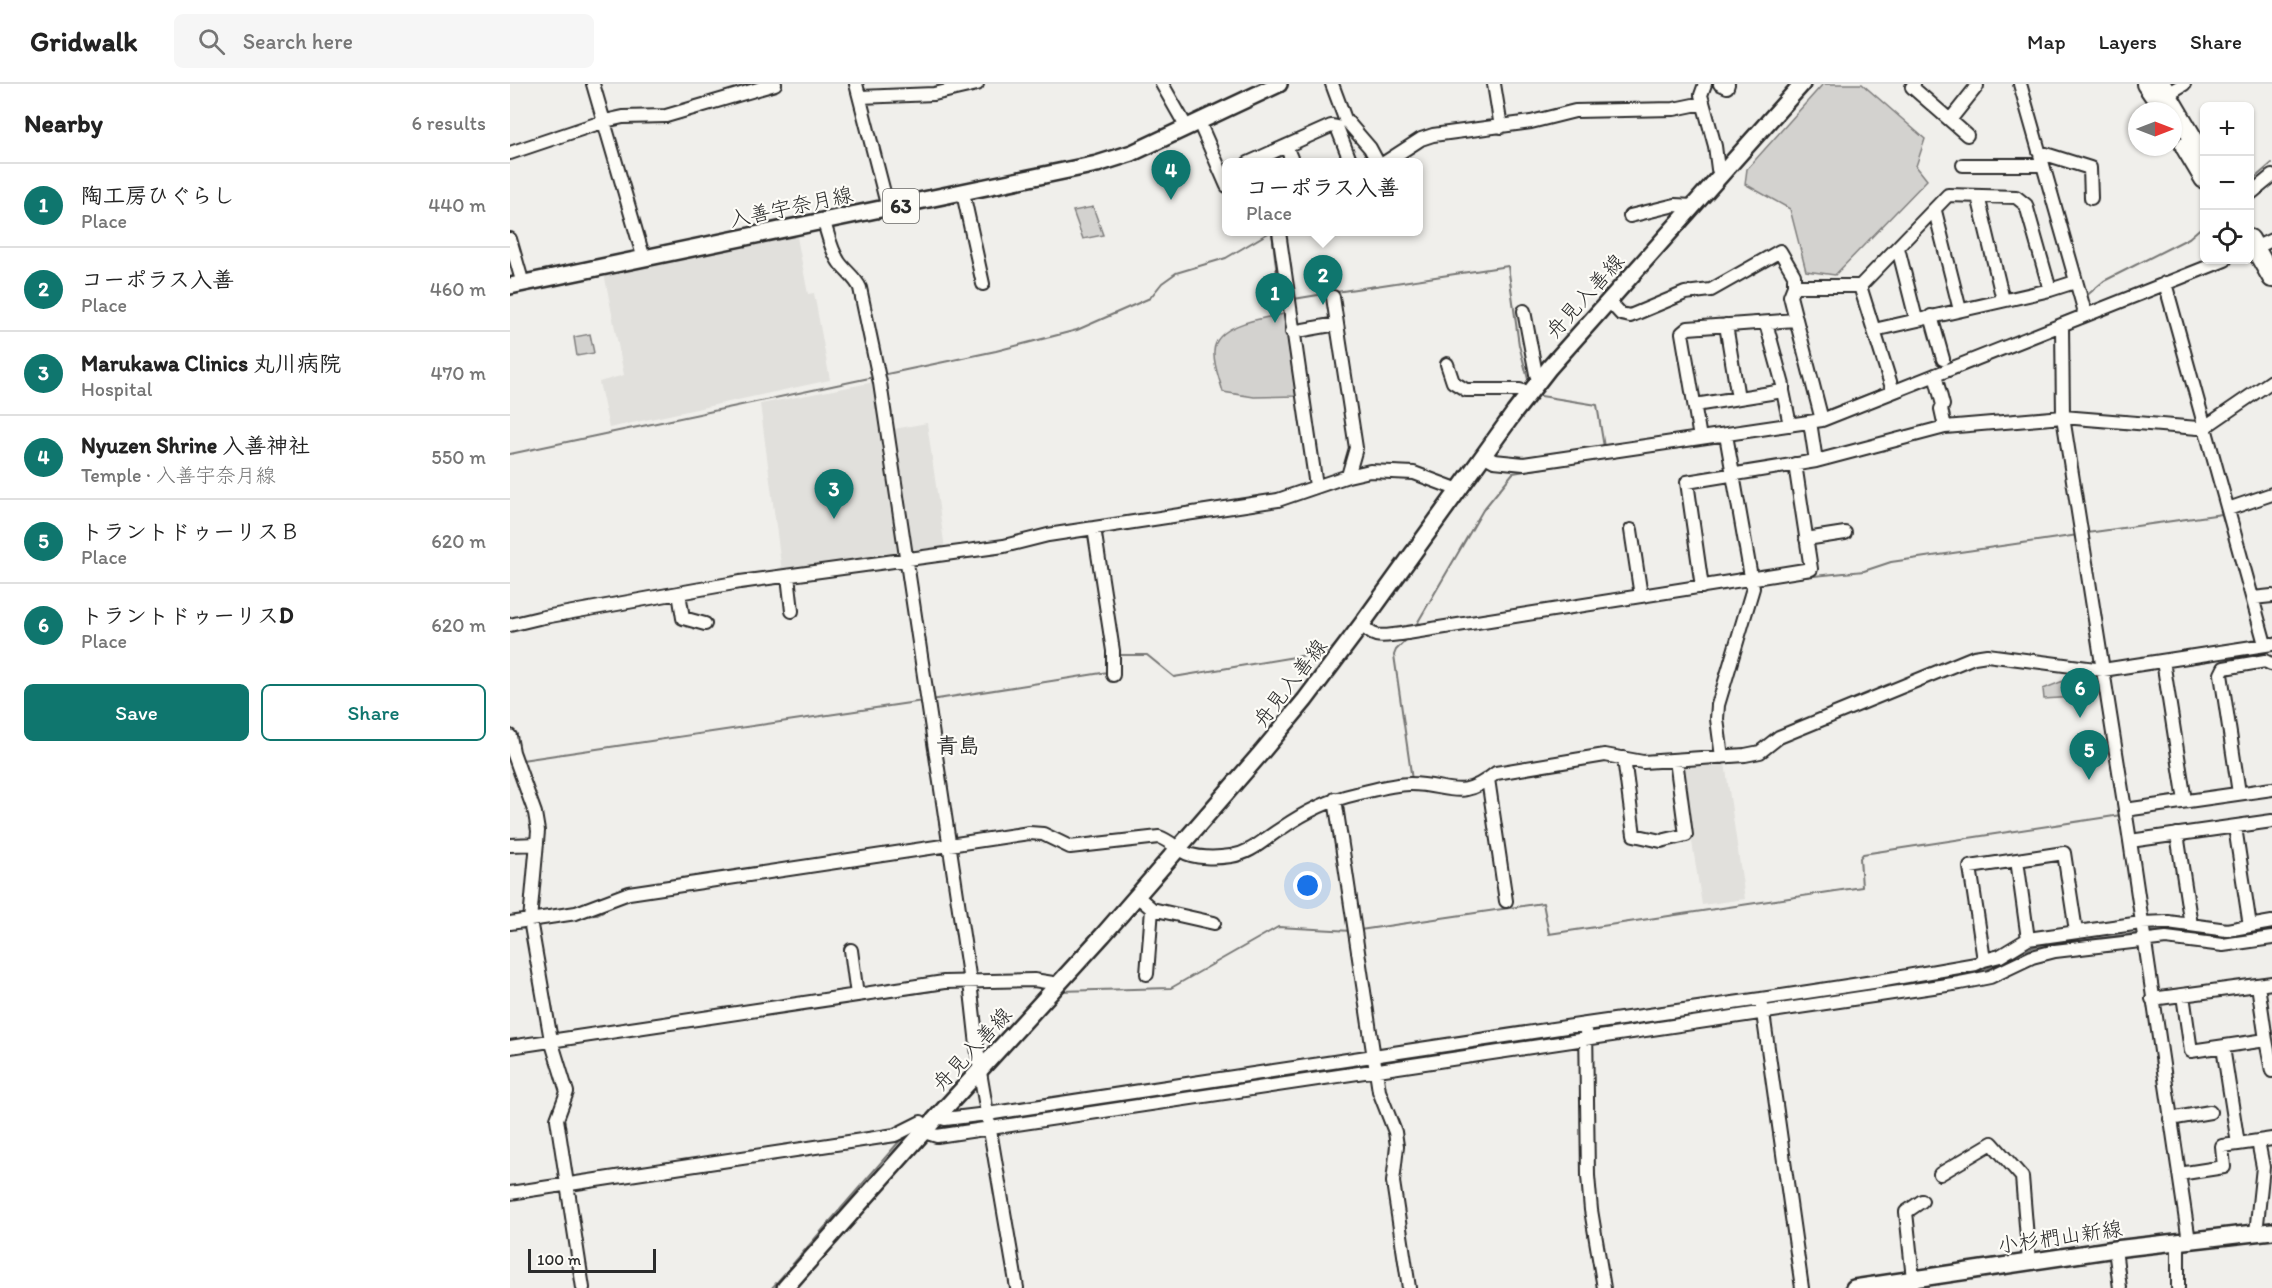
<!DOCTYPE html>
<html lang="en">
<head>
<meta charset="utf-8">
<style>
  body { margin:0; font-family:Itim,"Klee One",sans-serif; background:#f6f6f6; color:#222 }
  .controls { position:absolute; right:18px; top:18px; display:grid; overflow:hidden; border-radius:9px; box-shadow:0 2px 4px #0004 }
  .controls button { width:54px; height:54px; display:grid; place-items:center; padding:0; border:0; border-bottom:2px solid #e0e0e0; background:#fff; color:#222; font:30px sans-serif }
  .compass { position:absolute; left:1618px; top:18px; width:54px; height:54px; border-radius:50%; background:#fff; box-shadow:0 2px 4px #0004; rotate:90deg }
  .scale { position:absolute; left:18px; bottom:15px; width:128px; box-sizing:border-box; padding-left:6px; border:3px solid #2b2b2b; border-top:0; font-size:16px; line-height:21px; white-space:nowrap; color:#2b2b2b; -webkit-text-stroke:4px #fdfcf7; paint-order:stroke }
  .you { position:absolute; left:798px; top:802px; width:21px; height:21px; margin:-15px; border:4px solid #fff; border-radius:50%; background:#1a73e8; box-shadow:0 0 0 9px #1a73e833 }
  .badge { display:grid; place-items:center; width:39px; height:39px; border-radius:50%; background:#0f766e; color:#fff; font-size:20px; font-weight:700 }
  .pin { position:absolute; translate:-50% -50px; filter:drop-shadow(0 2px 3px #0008) }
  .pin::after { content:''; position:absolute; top:32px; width:21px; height:18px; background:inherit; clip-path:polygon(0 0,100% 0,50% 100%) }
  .popup { position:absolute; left:712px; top:74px; width:201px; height:78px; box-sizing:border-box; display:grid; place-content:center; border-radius:9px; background:#fff; filter:drop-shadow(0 2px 4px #0005); font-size:20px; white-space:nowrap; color:#767676 }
  .popup b { font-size:22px; color:#222 }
  .popup::after { content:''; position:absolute; left:50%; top:100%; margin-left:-12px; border:12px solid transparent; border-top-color:#fff }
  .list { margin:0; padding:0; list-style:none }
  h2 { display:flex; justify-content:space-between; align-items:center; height:78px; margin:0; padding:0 24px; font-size:26px }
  h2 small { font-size:20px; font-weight:400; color:#767676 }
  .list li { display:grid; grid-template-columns:39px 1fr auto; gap:18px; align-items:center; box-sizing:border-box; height:84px; padding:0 24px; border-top:2px solid #e0e0e0 }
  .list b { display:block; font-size:22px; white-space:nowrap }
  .list p { margin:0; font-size:20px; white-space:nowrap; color:#767676 }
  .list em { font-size:20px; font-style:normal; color:#767676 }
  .actions { display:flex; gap:12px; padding:18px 24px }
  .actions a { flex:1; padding:14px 0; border:2px solid #0f766e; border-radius:9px; text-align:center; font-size:21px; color:#0f766e }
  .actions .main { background:#0f766e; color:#fff }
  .icon { flex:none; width:33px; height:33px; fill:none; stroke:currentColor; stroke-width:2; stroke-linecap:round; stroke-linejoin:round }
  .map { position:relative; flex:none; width:1762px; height:1204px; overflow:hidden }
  header { display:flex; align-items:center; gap:36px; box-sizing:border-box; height:84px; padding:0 30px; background:#fff; border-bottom:2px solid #e0e0e0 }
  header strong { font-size:28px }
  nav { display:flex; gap:33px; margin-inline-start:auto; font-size:21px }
  .search { width:420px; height:54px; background:#f6f6f6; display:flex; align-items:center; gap:15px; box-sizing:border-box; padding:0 21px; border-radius:9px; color:#767676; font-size:22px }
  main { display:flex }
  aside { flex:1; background:#fff }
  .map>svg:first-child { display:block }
  .built { fill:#e1e0dc }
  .green { fill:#d3d2cf; stroke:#7f7e7d; stroke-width:1.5 }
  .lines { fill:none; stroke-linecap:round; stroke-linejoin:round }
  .stream { stroke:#777775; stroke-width:2 }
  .minor-casing { stroke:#2b2b2b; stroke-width:16 }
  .major-casing { stroke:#2b2b2b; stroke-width:20 }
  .highway-casing { stroke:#2b2b2b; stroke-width:22 }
  .minor { stroke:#fdfcf7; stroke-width:12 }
  .major { stroke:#fdfcf7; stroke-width:15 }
  .highway { stroke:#fdfcf7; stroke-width:18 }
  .labels { text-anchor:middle; stroke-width:4.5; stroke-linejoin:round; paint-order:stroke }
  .shield { fill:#fdfcf7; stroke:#6a6a68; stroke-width:1.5 }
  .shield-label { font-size:20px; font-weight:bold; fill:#2b2b2b }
  .street-label { font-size:21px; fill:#2b2b2b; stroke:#fdfcf7 }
  .neighbourhood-label { font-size:22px; font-weight:bold; fill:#2b2b2b; stroke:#fdfcf7 }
</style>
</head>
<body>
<header>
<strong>Gridwalk</strong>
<div class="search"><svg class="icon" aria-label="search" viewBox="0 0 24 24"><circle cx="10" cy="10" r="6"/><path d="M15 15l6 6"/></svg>Search here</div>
<nav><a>Map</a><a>Layers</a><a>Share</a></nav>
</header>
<main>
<aside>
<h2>Nearby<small>6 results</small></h2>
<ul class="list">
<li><span class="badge">1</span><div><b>陶工房ひぐらし</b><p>Place</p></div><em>440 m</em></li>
<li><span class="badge">2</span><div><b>コーポラス入善</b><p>Place</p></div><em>460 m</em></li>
<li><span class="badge">3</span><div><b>Marukawa Clinics 丸川病院</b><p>Hospital</p></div><em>470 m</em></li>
<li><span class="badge">4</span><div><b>Nyuzen Shrine 入善神社</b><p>Temple · 入善宇奈月線</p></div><em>550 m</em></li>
<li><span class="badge">5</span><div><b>トラントドゥーリスＢ</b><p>Place</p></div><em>620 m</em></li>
<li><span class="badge">6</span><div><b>トラントドゥーリスD</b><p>Place</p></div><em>620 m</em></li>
</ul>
<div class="actions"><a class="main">Save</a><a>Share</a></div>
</aside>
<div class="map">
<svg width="1762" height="1204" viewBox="0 0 1762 1204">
  <rect width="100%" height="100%" fill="#f0efeb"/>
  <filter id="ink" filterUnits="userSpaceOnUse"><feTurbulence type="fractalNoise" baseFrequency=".0167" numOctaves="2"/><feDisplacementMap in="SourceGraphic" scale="12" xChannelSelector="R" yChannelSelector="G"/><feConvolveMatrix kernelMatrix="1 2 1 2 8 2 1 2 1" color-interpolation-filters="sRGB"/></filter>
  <g filter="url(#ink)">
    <path class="built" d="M286,148l12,62 6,-1 16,87 -221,48 -10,-46 25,-7 -20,-102z
      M365,298l8,49 44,-8 18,126 -163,23 -22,-168z
      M1215,679l20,136 -43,6 -22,-139z"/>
    <path class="green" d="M1313,0h39l63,55 -9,27 11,14 -92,95 -29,-4 -16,-62 -45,-25 2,-15z
      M583,123l10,28 -20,4 -10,-28z
      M774,230l12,82 -42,1 -31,-5c-3,-12 -10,-27 -9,-41 1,-27 50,-33 70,-37z
      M80,250l4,19 -17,3 -3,-19z
      M1563,593l2,20 -31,2 -1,-10z"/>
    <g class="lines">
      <path class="stream" d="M1740,98l22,-19
        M762,148l8,69 5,-1
        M826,208l172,-26 11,79 10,38
        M1575,213l19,-16 85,-43 15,-13
        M784,215l36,-6
        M372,291l114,-24 81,-21 73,-32 12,-15 14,-10 50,-15 44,-26
        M1385,300l22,-8
        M1026,308l5,4 56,9 7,42
        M1321,328l-1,-3 57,-22
        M0,370l364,-77
        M1096,374l50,-7
        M1577,449l135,-19
        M1284,494l70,-7 27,-9 187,-27
        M905,543l68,-117 30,-37 93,-15
        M899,553l-13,13 -2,5 18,125
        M608,571h29l27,22 156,-26 23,-26
        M421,616l177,-28
        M12,676l401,-59
        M731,775l10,-2 6,-5
        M74,832l11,-1 20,-10
        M850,846l183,-27 6,31 313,-47 -2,-29 3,-4 258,-39
        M1637,848l23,-1 27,5 28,2 47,-8
        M549,907l112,-3 107,-61 74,4
        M362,915l83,-11
        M1256,921l157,-23 61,-12 49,-23 106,-14
        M1081,947l167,-25
        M0,969l9,-1
        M871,979l202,-30
        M758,996l104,-15
        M482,1037l205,-30
        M426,1045l47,-7
        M262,1204l132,-152"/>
      <defs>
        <path id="minor" d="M83,0l51,175
          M346,0l32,124
          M652,0l25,44
          M822,0l13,35 25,29 8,15
          M984,0l7,43
          M1195,0l-4,11 14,51 3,23 3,6
          M1210,0l7,3 1,-3
          M1404,0l-2,3 55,48
          M1510,0l64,225 -1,7
          M350,13l74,-3 43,-10
          M1652,13l22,-13
          M1440,36l27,-34
          M689,38l28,64
          M776,62l7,17
          M1529,68l51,16 1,30
          M0,69l95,-32 18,-4 43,-1 109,-32
          M738,79l83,-37 6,1 14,36
          M874,79l37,-24 12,-4 98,-13 44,-11 99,-2 29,-6
          M1453,81h79
          M453,109l20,91
          M1740,110l22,-18
          M1468,112l25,104
          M1425,127l25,99
          M1120,132l45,-11 18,1
          M314,138c4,13 7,28 15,40 7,10 16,15 21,26l20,95 90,599 10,90 37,216
          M769,148l37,254
          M0,155l13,45
          M1388,164l18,71
          M1740,166l22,-10
          M1655,199l100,361
          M823,213l4,27
          M1099,217l12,13 9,2 55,-23 26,-3 69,-39 14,24v11
          M1014,227l12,63 3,7
          M1421,232l12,43
          M1216,241l12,73
          M1552,241l1,92 67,424 59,400
          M1364,246l176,-40 25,-8
          M782,248l45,-8 19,124 -8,28
          M937,280l6,18 13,8h54l9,4
          M1425,291l8,30 -2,4 4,18
          M1273,307l7,34
          M1383,307l-33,-105 88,-91 68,2 10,8 24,85
          M1185,321l88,-14v-6l-17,-62
          M1312,336l-32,-124 4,-10h66
          M1300,338l6,39
          M1190,354l-18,-105 6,-5 108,-8
          M973,371l11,6 30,3 298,-44 403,-160
          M1718,425l44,-15
          M584,444l19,123v24
          M1121,446l10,66
          M1296,455l39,-6
          M278,492l4,35
          M1192,503l-15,-105 129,-21 129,-34 118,-10 135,11 7,-1 67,-46
          M169,509l4,25 22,6
          M1743,514l19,-2
          M852,540c12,16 20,12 39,10l410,-65 -16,-105
          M0,541l29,-7 201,-36 264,-36 44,-11 230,-35 70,-24 22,-5 44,2 45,17
          M1653,577l22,140
          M0,652l3,16 22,61 3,18 -8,89 21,120 16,52 -10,27 26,169
          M1212,673l-5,-38 1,-14 35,-117 -27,-153
          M1114,674l10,77 27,6 25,-6 -10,-75
          M978,695l18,122
          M1729,709l-18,-119 3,-6 41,-7 6,3
          M825,715l44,292 16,41 2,14 -4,36 16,106
          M1615,726l147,-21
          M1725,743l15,99
          M1667,750l14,91
          M1620,757l142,-20
          M0,761l27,-1
          M1507,776l47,-7 12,78
          M627,812l15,13 -5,65
          M642,825l62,14
          M0,839l66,-10 53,-20 400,-60 14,1 27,13 89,-10c9,3 15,9 23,14 12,8 35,7 49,5 21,-3 33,-17 51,-28 23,-16 47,-28 74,-34 17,-4 37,-10 54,-10 39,0 49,19 86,-11l109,-18 38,7 102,-7 15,-3 19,-15 195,-80 13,-2 116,15 169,-26
          M1518,855l-28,17 -16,4 -14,-93 47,-7 11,79 113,-16 27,-1 59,8 45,-8
          M341,866l6,45
          M1673,911l8,56 75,-11 -8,-55
          M1251,915l112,-17 103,-18 8,-4
          M1642,915l120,-16
          M1076,940l175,-25 41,289
          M1756,956l6,31
          M0,963l434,-65 90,-2 25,4
          M1713,963l15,97 34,-5
          M428,1033l7,2 42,-5 599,-90 2,152 3,34 13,78
          M1660,1035l40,-7
          M1430,1090l52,-31 30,34 7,85
          M1669,1090l45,-7 -2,-21 16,-2
          M0,1109l385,-58 26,-13 3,10 13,4 1023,-153 30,-6 42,-20 23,-6 111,-13 57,7 49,-7
          M1746,1149l7,-66 -5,-26
          M1605,1165l5,39
          M1403,1195l-7,-67 16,-11
          M1668,1204v-46"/>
        <path id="major" d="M0,202l587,-122 35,-11 147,-69
          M275,1204l132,-149 186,-204 158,-182 44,-53 57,-76 152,-211 35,-45 253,-284
          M1344,1204l261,-39 157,-18"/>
        <path id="highway" d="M1636,0l17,25
          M1651,0l43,73
          M1675,63l19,32
          M1740,155l22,39"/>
      </defs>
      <use href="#minor" class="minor-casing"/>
      <use href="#major" class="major-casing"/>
      <use href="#highway" class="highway-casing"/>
      <use href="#minor" class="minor"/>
      <use href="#major" class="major"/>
      <use href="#highway" class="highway"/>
    </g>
  </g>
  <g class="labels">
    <rect class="shield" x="373" y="105" width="36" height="34" rx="4.5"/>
    <g class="shield-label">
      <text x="391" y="129">63</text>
    </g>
    <g class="street-label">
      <text transform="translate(281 123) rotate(-12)" y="7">入善宇奈月線</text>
      <text transform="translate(1075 212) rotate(-48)" y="7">舟見入善線</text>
      <text transform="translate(780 599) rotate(-52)" y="7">舟見入善線</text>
      <text transform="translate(462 965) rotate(-47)" y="7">舟見入善線</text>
      <text transform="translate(1550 1153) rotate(-8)" y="7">小杉椚山新線</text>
    </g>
    <g class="neighbourhood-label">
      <text x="448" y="669">青島</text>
    </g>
  </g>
</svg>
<div class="controls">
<button>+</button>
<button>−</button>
<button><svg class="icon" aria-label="locate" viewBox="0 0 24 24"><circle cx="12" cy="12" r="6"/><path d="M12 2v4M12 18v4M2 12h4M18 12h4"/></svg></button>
</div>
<svg class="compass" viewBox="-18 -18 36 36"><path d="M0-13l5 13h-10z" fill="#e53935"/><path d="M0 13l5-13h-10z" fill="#767676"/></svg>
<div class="scale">100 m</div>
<div class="you"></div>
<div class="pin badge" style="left:765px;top:239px">1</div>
<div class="pin badge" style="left:813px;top:221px">2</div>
<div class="popup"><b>コーポラス入善</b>Place</div>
<div class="pin badge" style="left:324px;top:435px">3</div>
<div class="pin badge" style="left:661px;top:116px">4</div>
<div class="pin badge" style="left:1579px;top:696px">5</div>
<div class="pin badge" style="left:1570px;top:634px">6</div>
</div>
</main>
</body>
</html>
